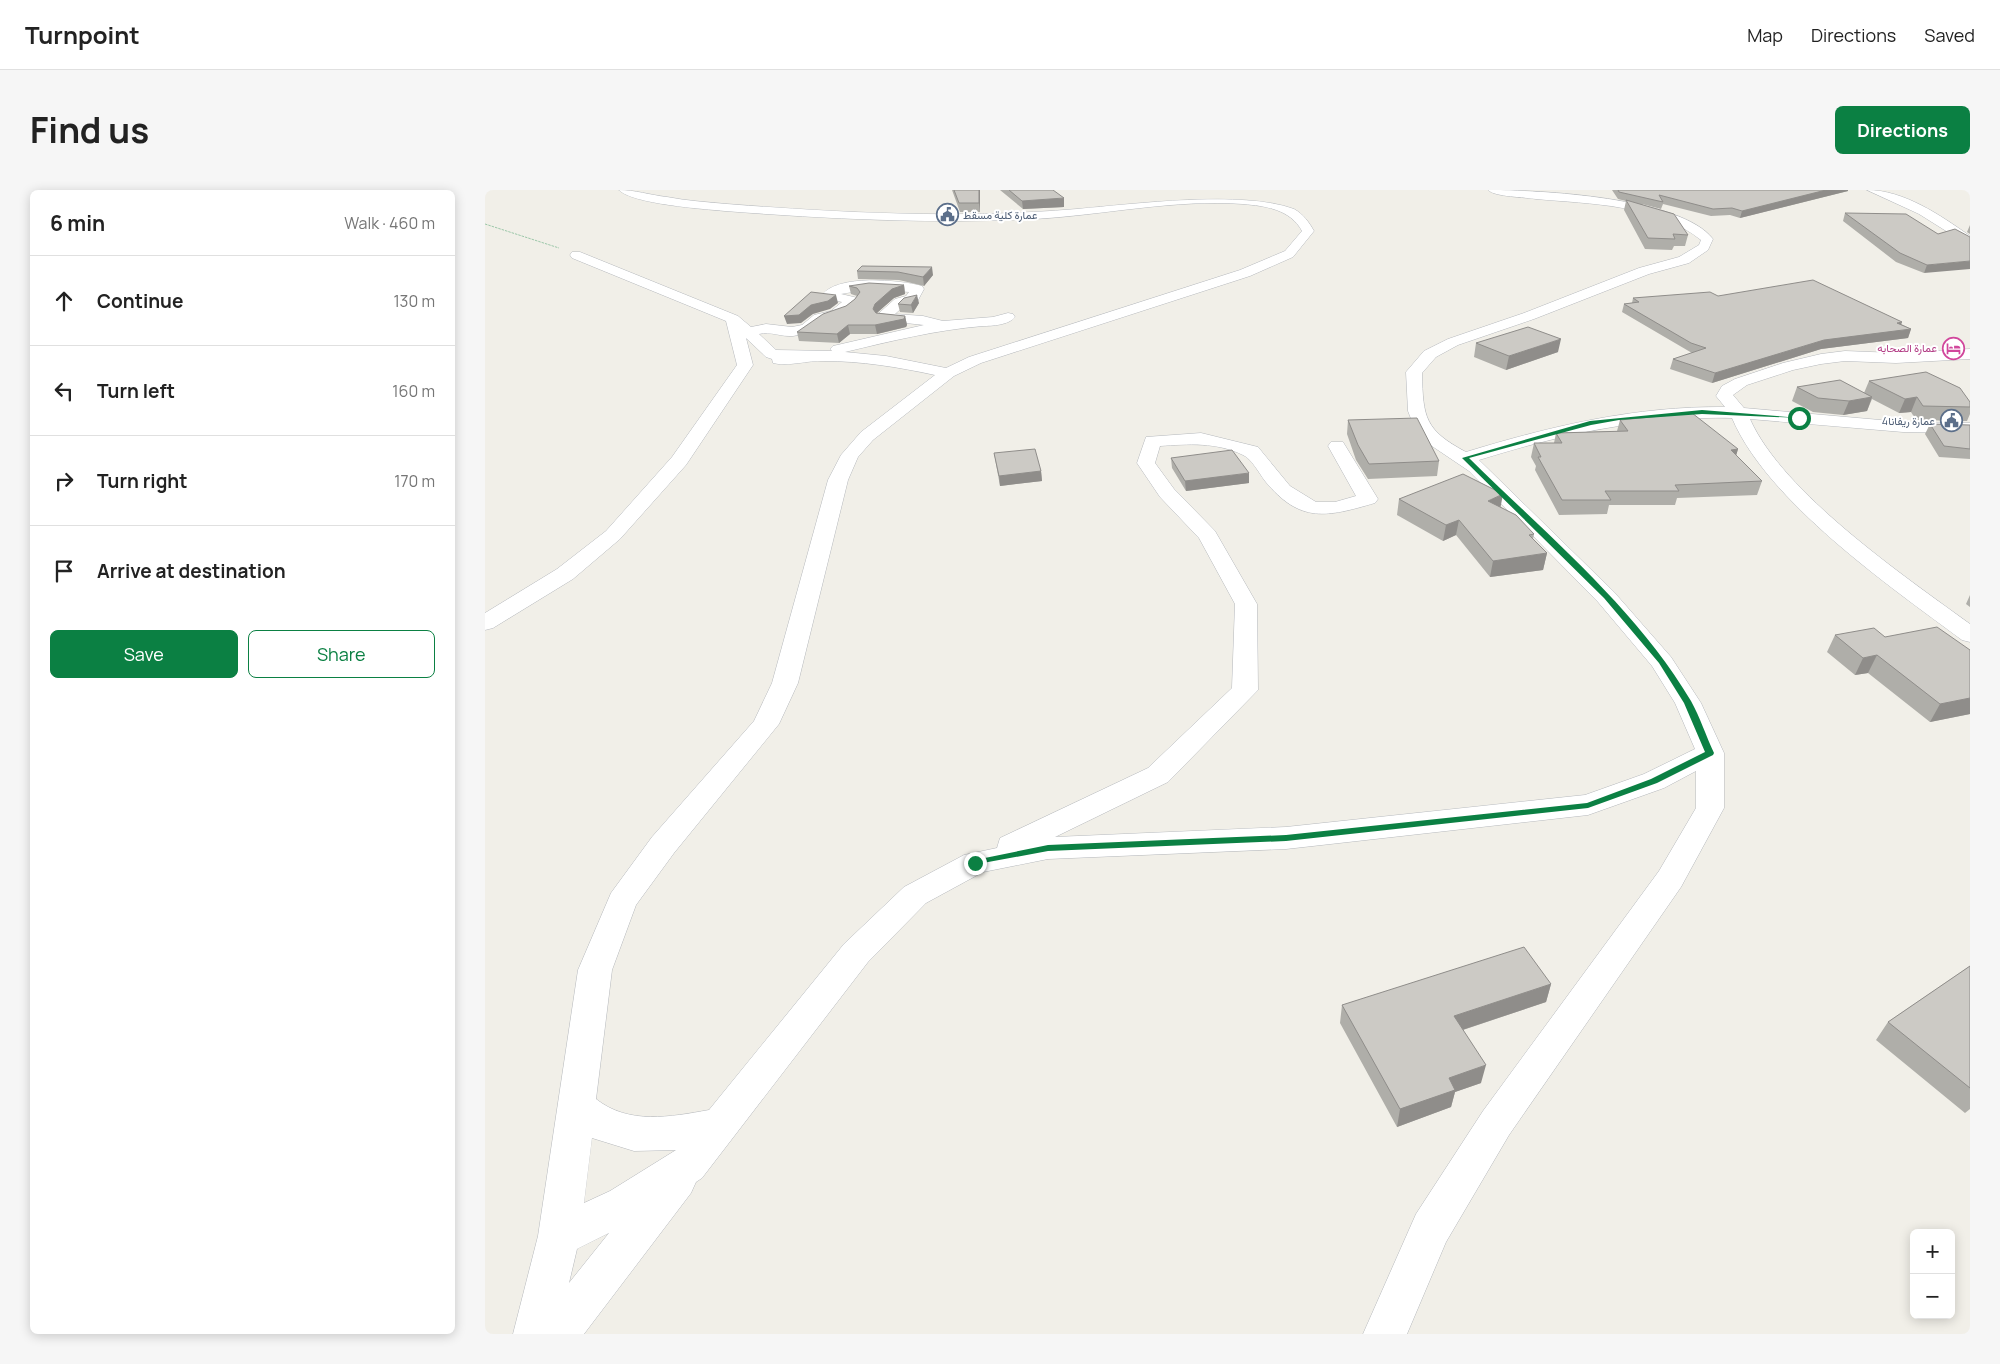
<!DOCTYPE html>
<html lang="en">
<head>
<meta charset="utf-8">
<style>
  body { margin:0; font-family:Manrope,Vazirmatn,sans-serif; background:#f6f6f6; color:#222 }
  .controls { position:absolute; right:15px; bottom:15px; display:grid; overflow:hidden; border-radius:8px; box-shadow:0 2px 12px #0003 }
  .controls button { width:45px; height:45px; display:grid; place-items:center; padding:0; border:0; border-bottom:1px solid #e0e0e0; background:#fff; color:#222; font:25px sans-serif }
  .stop { position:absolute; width:15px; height:15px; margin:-11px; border:4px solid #0b8043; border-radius:50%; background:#fff }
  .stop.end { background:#0b8043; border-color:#fff; box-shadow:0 1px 5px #0008 }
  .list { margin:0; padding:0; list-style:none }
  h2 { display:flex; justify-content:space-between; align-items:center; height:65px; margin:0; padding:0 20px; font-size:21px }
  h2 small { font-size:16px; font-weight:400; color:#767676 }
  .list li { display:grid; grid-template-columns:32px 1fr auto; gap:15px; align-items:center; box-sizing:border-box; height:90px; padding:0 20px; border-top:1px solid #e0e0e0 }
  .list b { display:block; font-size:19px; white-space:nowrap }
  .list em { font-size:16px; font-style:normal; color:#767676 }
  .actions { display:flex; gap:10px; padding:15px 20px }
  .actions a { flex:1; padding:11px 0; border:1px solid #0b8043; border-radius:8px; text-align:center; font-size:18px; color:#0b8043 }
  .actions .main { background:#0b8043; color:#fff }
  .icon { flex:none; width:28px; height:28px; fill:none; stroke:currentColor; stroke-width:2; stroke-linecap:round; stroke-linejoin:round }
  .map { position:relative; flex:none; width:1485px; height:1144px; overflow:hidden; border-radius:8px }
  header { display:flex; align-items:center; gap:30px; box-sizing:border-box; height:70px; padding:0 25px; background:#fff; border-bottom:1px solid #e0e0e0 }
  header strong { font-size:24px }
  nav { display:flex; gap:28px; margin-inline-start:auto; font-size:18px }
  .intro { display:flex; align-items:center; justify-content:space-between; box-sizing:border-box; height:120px; padding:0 30px }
  h1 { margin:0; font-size:35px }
  .button { padding:12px 22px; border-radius:8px; background:#0b8043; color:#fff; font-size:18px; font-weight:700 }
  main { display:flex; gap:30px; padding:0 30px }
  aside { flex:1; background:#fff; border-radius:8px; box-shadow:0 2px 12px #0003 }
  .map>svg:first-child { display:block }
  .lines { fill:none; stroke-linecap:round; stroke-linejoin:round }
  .minor-casing { stroke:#b5b8bc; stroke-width:1 }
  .path { stroke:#9cc7a9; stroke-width:1; stroke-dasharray:2.5 1; stroke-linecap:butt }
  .minor { fill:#fff; fill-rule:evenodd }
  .wall { fill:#afaea9 }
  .shaded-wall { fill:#8f8d8a }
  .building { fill:#cccac5; stroke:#8f8d8a }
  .route { fill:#0b8043 }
  .labels { text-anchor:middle; stroke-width:4; stroke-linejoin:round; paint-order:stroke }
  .far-service-label { font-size:11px; fill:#4e5e75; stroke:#fff; text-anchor:start }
  .far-hotel-label { font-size:11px; fill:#b23c85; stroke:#fff; text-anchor:end }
</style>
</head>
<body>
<header>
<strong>Turnpoint</strong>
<nav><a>Map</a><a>Directions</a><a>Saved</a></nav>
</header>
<div class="intro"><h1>Find us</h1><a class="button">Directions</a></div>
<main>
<aside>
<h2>6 min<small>Walk · 460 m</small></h2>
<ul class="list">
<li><svg class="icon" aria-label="ahead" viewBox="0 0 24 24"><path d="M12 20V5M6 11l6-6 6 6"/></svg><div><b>Continue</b></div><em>130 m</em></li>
<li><svg class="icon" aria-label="left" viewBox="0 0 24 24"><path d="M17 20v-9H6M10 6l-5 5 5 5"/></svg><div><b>Turn left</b></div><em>160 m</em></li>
<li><svg class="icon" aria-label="right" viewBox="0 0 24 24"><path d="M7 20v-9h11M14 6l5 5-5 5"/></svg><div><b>Turn right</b></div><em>170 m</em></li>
<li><svg class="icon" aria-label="arrive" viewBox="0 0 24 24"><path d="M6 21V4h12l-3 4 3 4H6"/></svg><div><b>Arrive at destination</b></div></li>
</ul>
<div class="actions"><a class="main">Save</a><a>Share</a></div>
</aside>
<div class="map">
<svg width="1485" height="1144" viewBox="0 0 1485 1144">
  <rect width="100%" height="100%" fill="#f1efe8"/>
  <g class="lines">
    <defs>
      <path id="minor" d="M134,0c16,0 31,5 48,7 20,4 40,5 60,7 116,9 234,15 350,5 57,-5 166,-19 217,0 9,5 15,13 20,22l-21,26 -43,19 -269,87 -27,13 -81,64 -15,17 -10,23 -50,203 -19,41 -105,129 -38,52 -24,65 -16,129c33,26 74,18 113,11l135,-166 60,-57 60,-32 33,-7 3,-10 148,-70 84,-80 3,-84 -36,-66 -39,-41 -23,-34 9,-26 55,-4 57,14 32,39 26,16h19l21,-6 -28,-50 3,-4h12l35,57 -3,4c-48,14 -75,21 -110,-22 -6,-8 -14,-23 -22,-26 -26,-13 -55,-11 -83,-9l-5,17 19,26 41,42 42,73 1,86 -90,92 -113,55 231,-10 299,-32 59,-21 51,-25 -20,-46 -23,-37 -54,-64 -129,-131 -46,-31 -8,-11 -7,-18 -2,-39 18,-21 24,-12 76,-26 115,-45 40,-11 20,-12 2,-5c-45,-36 -110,-36 -165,-41 -11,-2 -41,-2 -48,-9 51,0 193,7 225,49l-5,11 -19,13 -40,11 -115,45 -76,26 -22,12 -14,16c1,45 3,57 44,79 85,-26 170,-46 259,-45l-9,-11 6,-10 13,-7 48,-16 38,-9 24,-3 51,2 74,-4v10l-74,4 -51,-2 -24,3 -28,6 -46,15 -14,10 11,13 159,14 67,1v10l-67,-1 -153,-13c33,74 154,157 220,205v18l-8,-2c-73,-54 -195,-139 -230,-222 -87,-2 -170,16 -253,42l135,132 57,65 30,46 23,50v55l-43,79 -172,248 -63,107 -39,92h-44l53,-120 67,-103 176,-240 37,-63v-37l-32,17 -76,27 -302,34 -238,10 -65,13 -57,31 -58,59 -166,216 -6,4 -5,11 -107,141h-71l25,-98 40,-266 33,-77 41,-56 102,-116 18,-38 56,-203 13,-25 20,-23 74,-57c-37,-8 -74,-14 -111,-14 -16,-1 -36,6 -51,2l-1,-4 -6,-2 -20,-19 7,27 -67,100 -66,74 -47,40 -80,49 -8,2v-17l72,-44 49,-38 66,-74 65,-92 -11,-44 -154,-63 -2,-3 2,-3h8l158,64 13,11 15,-3 26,3 10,-2 12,-10 17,-4 11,-9 -18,-4 -2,-3c16,-21 77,-15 100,-9l2,3 -7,13 -12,3 -10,9 28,2 20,5 50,-4 15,-4 5,1 2,3c-6,8 -23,9 -32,9 -47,4 -92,15 -138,26l41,4 60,12 23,-11 271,-87 45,-19 17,-20c-12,-22 -37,-25 -59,-27 -69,-5 -139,11 -208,15 -103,5 -207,0 -310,-8 -21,-2 -93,-7 -106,-21zM386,99l38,3 -3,4 -11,3 -17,15 -2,3 2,3 46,5 -91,21 -3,3 2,2 -56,-1 -17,-16c12,-3 22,3 34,2 16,-2 19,-8 31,-15 14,-7 24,-4 36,-20l-2,-3 -17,-4zM107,948l42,13 42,-1 -66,41 -26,12zM124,1043l-40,50 8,-34z
        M1382,0c37,0 73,25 103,46v10l-51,-32z"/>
    </defs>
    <use href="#minor" class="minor-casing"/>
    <path class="path" d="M0,34l74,24"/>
    <use href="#minor" class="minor"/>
  </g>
  <path class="wall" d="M467,0h28v22h-20z
    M515,0h53l11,17 -41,2z
    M1127,0h236v1l-108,27 -10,-3 -19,1 -48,-12 -2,5 -19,-5 46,31 -3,11h-11l-2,4 -27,-1 -21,-39 2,-9 -8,-2z
    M1360,23l93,21 17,-5 -31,44 -28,-11 -53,-41z
    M1485,35v9l-3,-2z
    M377,76l71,9 -9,11 -25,-6 -41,-1 -1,-8z
    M419,95l1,9 -11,4 -18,15 29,3 2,9 -1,2 -29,7h-27l-11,9 -40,-2 -2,-9 49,-26 9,-7 2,-3 -6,-2 -2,-8z
    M1233,106l183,28 10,5 -3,9 -87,11 -109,34 -42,-14 3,-10 19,-6 -70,-41 2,-8 8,-1 1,-5z
    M434,113l-6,10 -13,-1 -2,-8z
    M991,153l82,9 -52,18 -32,-13z
    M1384,191l101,21v12l-3,7 -51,-1 -5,-8 -12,1 -27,-14 -5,12 -24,4 -30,-3 -21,-11 5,-14 67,6z
    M863,230l91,41 -2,15 -69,3 -12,-19 -9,-26z
    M1135,230l118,29 -2,6 26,26 -5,14 -80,3 -2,7h-66l-2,9 -48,1 -24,-45 1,-4 -5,-9 3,-14h20l2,-10 61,-2z
    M1445,234l40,1v34l-31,-2 -14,-23z
    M509,263l47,18 1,10 -42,5z
    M686,268l78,25 -63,8 -14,-23z
    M914,309l102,8 33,27 -1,5 14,14 -4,17 -53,7 -34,-42 -13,6 -46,-26z
    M1485,405v12l-4,-3z
    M1350,445l50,2 85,13v64l-40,8 -62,-49 -13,2 -28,-23z
    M1485,776v143l-5,4 -89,-73 12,-18z
    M1066,794l-5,18 -83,28 18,53 -26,9 -4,15 -54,20 -57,-104 2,-18z"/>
  <path class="shaded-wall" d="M494,0h1v22l-1,-9z
    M1341,0h22v1l-108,27 2,-7z
    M579,8v9l-41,2 -1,-8z
    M1485,71v8l-46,4 3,-8z
    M447,77l1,8 -9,11 -1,-9z
    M419,95l1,9 -11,4 -17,15 -3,5 -1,-9 2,-5 17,-15z
    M351,105l2,8 -8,6 -17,5 -12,9 -14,1 -3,-8z
    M432,105l2,8 -6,10 -2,-8z
    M420,126l2,9 -1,2 -29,7 -2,-9z
    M1417,132l-3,9 12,-2 -3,9 -87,11 -109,34 3,-10 109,-33z
    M363,135l2,9 -11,9 -2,-9z
    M1076,149l-3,13 -52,18 3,-14z
    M1387,207l-5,14 -24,4 6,-14z
    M1432,207l-6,15 -12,1 6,-14z
    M1253,259l-4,14 -3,-13z
    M556,281l1,10 -42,5 -1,-10z
    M764,283v10l-63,8 -1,-10z
    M1018,304l-3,16 -12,-9z
    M974,330l-3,15 -13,6 3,-16z
    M1062,363l-4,17 -53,7 3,-16z
    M1392,465l-9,18 -13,2 8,-17z
    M1485,508v16l-40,8 10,-18z
    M1066,794l-5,18 -96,32 4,-18z
    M1001,875l-5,18 -26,9 -4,15 -54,20 3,-18 49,-31z"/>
  <path class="building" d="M469,0h25v13h-20z
    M524,0h44l11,8 -42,3z
    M1133,0h208l-84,21 -10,-3 -19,1 -54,-14 4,7 -44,-10z
    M1141,10l48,14 14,21 -15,-1 2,5 -27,-1z
    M1360,23l61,1 32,20 17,-5 15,8v24l-43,4 -27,-12z
    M377,76l70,1 -9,10 -25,-5 -41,-1z
    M1328,90l89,42 -5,1 14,6 -87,11 -109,33 -42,-14 33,-11 -15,-5 -67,-39 15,-2 -6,-4 77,-6 8,4z
    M384,93l35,2 -12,4 -17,15 -2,5 3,4 29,3 -1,3 -29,6h-27l-11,9 -40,-2 26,-18 23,-8 9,-7 5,-7 -3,-4 -8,-2z
    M326,102l25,3 -8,6 -17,4 -12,10 -15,1z
    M432,105l-6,10 -13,-1 6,-6z
    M1043,137l33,12 -52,17 -33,-13z
    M1441,182l34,16 10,14v5l-47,-1 -6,-9 -12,2 -36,-18z
    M1355,190l32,17 -23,4 -31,-3 -21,-11z
    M1207,223l46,36 -7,1 31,31 -87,4 4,6h-74l6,9h-49l-24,-43h3l-7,-14h28l-6,-10 72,-2 -8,-11z
    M932,228l22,43 -70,3 -11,-19 -10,-25z
    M1445,234l40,1v24l-26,-3z
    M550,259l6,22 -42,5 -5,-23z
    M747,260l17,23 -64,8 -14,-23z
    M978,284l40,20 -15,7 28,14 18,19 -5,1 18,18 -54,8 -34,-41 -13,5 -47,-26z
    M1452,437l33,23v48l-30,6 -63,-49 -14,3 -28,-23 39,-7 11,9z
    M1039,757l27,37 -97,32 32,49 -37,13 6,12 -55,19 -58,-104z
    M1485,776v122l-82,-66z"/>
  <path class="route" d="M1217,220l99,8 -99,-4 -83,6 -28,5 -122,33c76,75 168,151 222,243 9,16 15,35 23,52l-1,2 -56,28 -69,25 -302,33 -238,10 -76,14 -1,-2 4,-3 73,-15 238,-10 301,-32 64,-24 54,-27 -21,-49 -25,-40 -55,-65 -142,-140 128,-37z"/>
  <defs>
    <symbol id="civic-ring" viewBox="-11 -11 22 22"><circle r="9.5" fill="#fff" stroke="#5c6f8a" stroke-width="1.5"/><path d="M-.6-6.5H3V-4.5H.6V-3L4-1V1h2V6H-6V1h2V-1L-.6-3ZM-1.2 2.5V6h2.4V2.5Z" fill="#5c6f8a"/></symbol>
    <symbol id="hotel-ring" viewBox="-11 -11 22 22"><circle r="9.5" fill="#fff" stroke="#d1479c" stroke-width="1.5"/><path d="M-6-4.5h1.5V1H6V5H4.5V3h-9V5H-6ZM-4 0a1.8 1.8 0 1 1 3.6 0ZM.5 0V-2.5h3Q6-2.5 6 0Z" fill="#d1479c"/></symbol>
  </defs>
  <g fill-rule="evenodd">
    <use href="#civic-ring" x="450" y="12" width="25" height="25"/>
    <use href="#hotel-ring" x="1456" y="146" width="25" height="25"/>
    <use href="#civic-ring" x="1454" y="218" width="25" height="25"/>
  </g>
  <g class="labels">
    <g class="far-service-label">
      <text x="478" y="29">عمارة كلية مسقط</text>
      <text x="1450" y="235" text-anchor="end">عمارة ريفانا4</text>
    </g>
    <g class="far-hotel-label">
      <text x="1452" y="162">عمارة الصحابه</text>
    </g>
  </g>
</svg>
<div class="controls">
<button>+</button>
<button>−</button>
</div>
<div class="stop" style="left:1314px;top:228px"></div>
<div class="stop end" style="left:490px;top:673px"></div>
</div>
</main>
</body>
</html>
